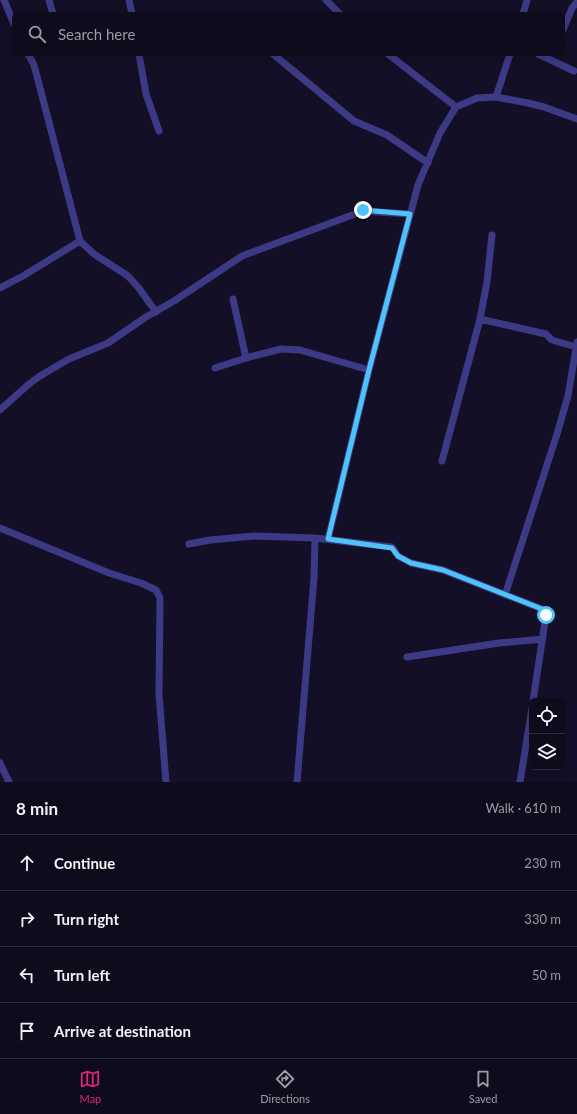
<!DOCTYPE html>
<html lang="en">
<head>
<meta charset="utf-8">
<style>
  body { margin:0; font-family:Lato,sans-serif; background:#1c1929; color:#f1f3f6 }
  .controls { position:absolute; right:12px; bottom:12px; display:grid; overflow:hidden; border-radius:6px; box-shadow:0 4px 16px #0002 }
  .controls button { width:36px; height:36px; display:grid; place-items:center; padding:0; border:0; border-bottom:1px solid #2e2b3b; background:#0e0b1c; color:#f1f3f6; font:20px sans-serif }
  .stop { position:absolute; width:12px; height:12px; margin:-9px; border:3px solid #4fc3f7; border-radius:50%; background:#fff }
  .stop.end { background:#4fc3f7; border-color:#fff; box-shadow:0 1px 4px #0008 }
  .list { margin:0; padding:0; list-style:none }
  h2 { display:flex; justify-content:space-between; align-items:center; height:52px; margin:0; padding:0 16px; font-size:17px }
  h2 small { font-size:13px; font-weight:400; color:#9b9ba3 }
  .list li { display:grid; grid-template-columns:26px 1fr auto; gap:12px; align-items:center; box-sizing:border-box; height:56px; padding:0 16px; border-top:1px solid #2e2b3b }
  .list b { display:block; font-size:15px; white-space:nowrap }
  .list em { font-size:13px; font-style:normal; color:#9b9ba3 }
  .icon { flex:none; width:22px; height:22px; fill:none; stroke:currentColor; stroke-width:2; stroke-linecap:round; stroke-linejoin:round }
  .map { position:relative; flex:none; width:577px; height:782px; overflow:hidden }
  .search { position:absolute; background:#0e0b1c; box-shadow:0 4px 16px #0002; left:12px; right:12px; top:12px; height:44px; display:flex; align-items:center; gap:10px; box-sizing:border-box; padding:0 14px; border-radius:6px; color:#9b9ba3; font-size:15px }
  .sheet { height:276px; background:#0e0b1c }
  nav { display:flex; justify-content:space-around; align-items:center; box-sizing:border-box; height:56px; border-top:1px solid #2e2b3b; background:#0e0b1c; font-size:11px; color:#9b9ba3 }
  nav a { display:grid; justify-items:center; gap:2px }
  nav .on { color:#db2777 }
  .map>svg:first-child { display:block }
  .lines { fill:none; stroke-linecap:round; stroke-linejoin:round }
  .street { stroke:#3d3a85; stroke-width:7 }
  .route { stroke:#4fc3f7; stroke-width:5 }
</style>
</head>
<body>
<div class="map">
<svg width="577" height="782" viewBox="0 0 577 782">
  <rect width="100%" height="100%" fill="#130f26"/>
  <g class="lines">
    <path class="street" d="M4,0l10,24
      M49,0l4,14
      M129,0l3,14
      M326,0l14,14
      M523,14l4,-14
      M563,30l9,-22 5,-6
      M28,54l6,11 46,176 14,13 34,22 10,11 18,25
      M139,54l7,40 13,37
      M273,54l81,67 33,14 41,28
      M388,54l68,53
      M538,54l36,17
      M496,97l14,-43
      M0,288l23,-12 57,-35
      M233,299l13,59
      M480,319l66,15 6,6 24,7
      M215,368l31,-10 35,-9 19,1 69,20
      M0,410l29,-26 11,-8 29,-17 39,-16 38,-26 28,-16 68,-45 121,-45 47,3
      M442,461l38,-142 7,-37 5,-47
      M0,528l109,45 32,10 15,7 4,8 -1,96 7,88
      M328,539l41,-169 49,-185 22,-52 16,-26 21,-9 19,-1 32,6 16,4 33,12
      M189,544l21,-4 44,-4 61,2 77,9 6,9 13,7 32,7 99,39 3,2 1,4 -13,86
      M505,595l52,-161 11,-38 9,-54
      M407,657l92,-14 44,-4
      M0,763l9,19
      M297,782l17,-204 1,-40
      M520,782l12,-74"/>
  </g>
  <g class="lines">
    <path class="route" d="M363,210l47,4 -41,156 -41,169 64,9 6,8 13,7 32,7 99,39 3,2 1,4"/>
  </g>
</svg>
<div class="controls">
<button><svg class="icon" aria-label="locate" viewBox="0 0 24 24"><circle cx="12" cy="12" r="6"/><path d="M12 2v4M12 18v4M2 12h4M18 12h4"/></svg></button>
<button><svg class="icon" aria-label="layers" viewBox="0 0 24 24"><path d="M12 4l9 5-9 5-9-5zM3 14l9 5 9-5"/></svg></button>
</div>
<div class="stop" style="left:546px;top:615px"></div>
<div class="stop end" style="left:363px;top:210px"></div>
<div class="search"><svg class="icon" aria-label="search" viewBox="0 0 24 24"><circle cx="10" cy="10" r="6"/><path d="M15 15l6 6"/></svg>Search here</div>
</div>
<section class="sheet">
<h2>8 min<small>Walk · 610 m</small></h2>
<ul class="list">
<li><svg class="icon" aria-label="ahead" viewBox="0 0 24 24"><path d="M12 20V5M6 11l6-6 6 6"/></svg><div><b>Continue</b></div><em>230 m</em></li>
<li><svg class="icon" aria-label="right" viewBox="0 0 24 24"><path d="M7 20v-9h11M14 6l5 5-5 5"/></svg><div><b>Turn right</b></div><em>330 m</em></li>
<li><svg class="icon" aria-label="left" viewBox="0 0 24 24"><path d="M17 20v-9H6M10 6l-5 5 5 5"/></svg><div><b>Turn left</b></div><em>50 m</em></li>
<li><svg class="icon" aria-label="arrive" viewBox="0 0 24 24"><path d="M6 21V4h12l-3 4 3 4H6"/></svg><div><b>Arrive at destination</b></div></li>
</ul>
</section>
<nav>
<a class="on"><svg class="icon" aria-label="map" viewBox="0 0 24 24"><path d="M3 6l6-2 6 2 6-2v14l-6 2-6-2-6 2zM9 4v14M15 6v14"/></svg>Map</a>
<a><svg class="icon" aria-label="directions" viewBox="0 0 24 24"><path d="M12 3l9 9-9 9-9-9zM9 14v-3h6M13 9l2 2-2 2"/></svg>Directions</a>
<a><svg class="icon" aria-label="saved" viewBox="0 0 24 24"><path d="M7 4h10v16l-5-4-5 4z"/></svg>Saved</a>
</nav>
</body>
</html>
